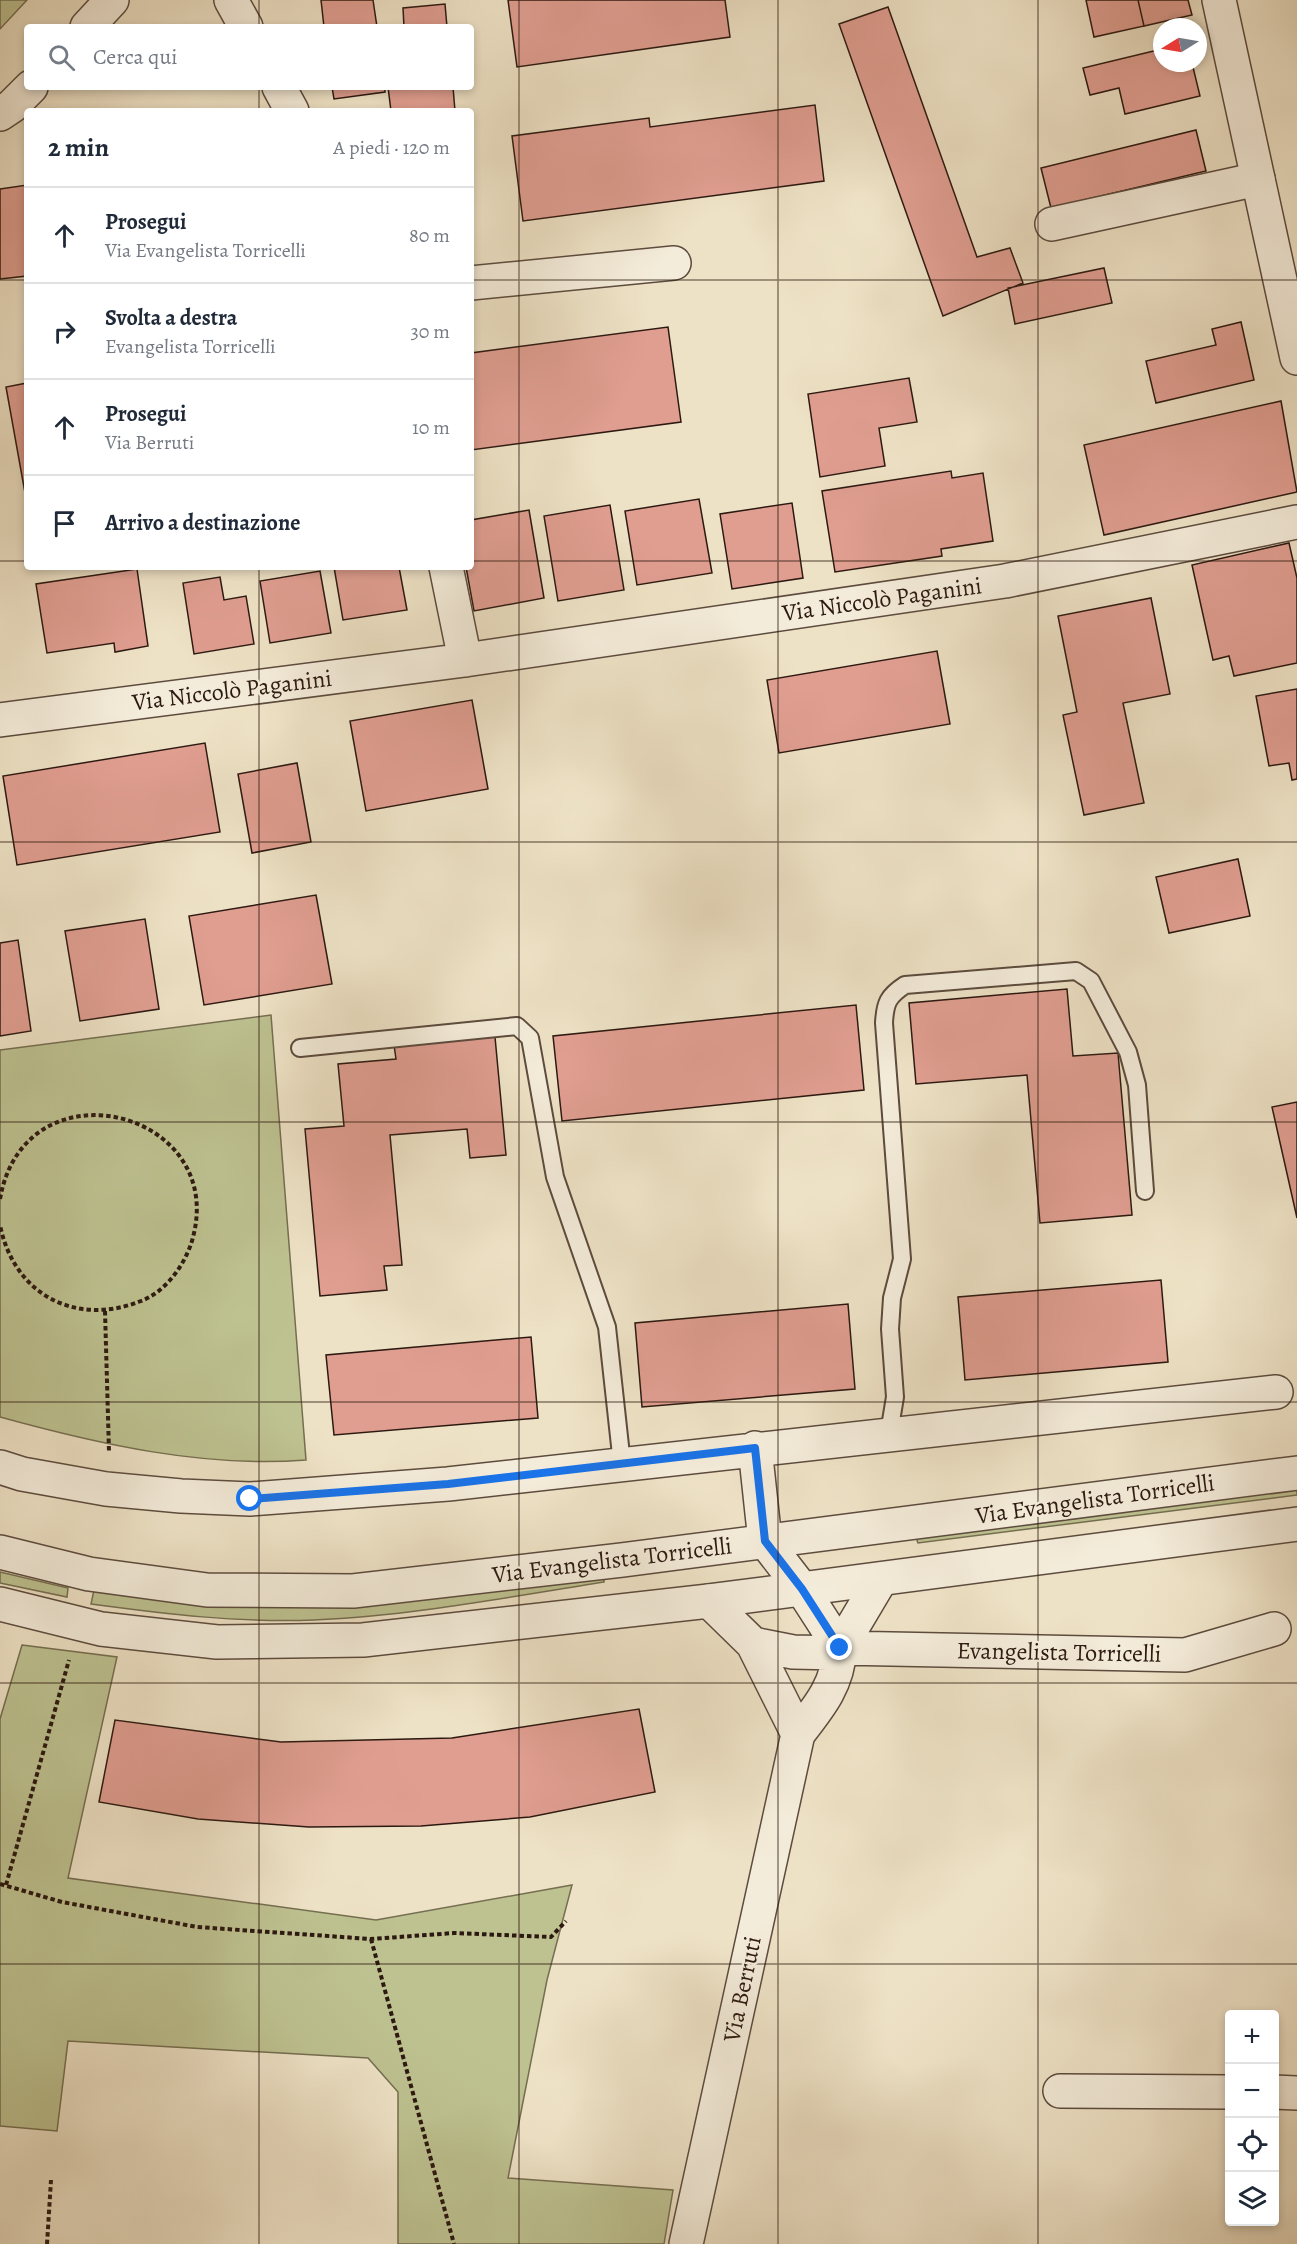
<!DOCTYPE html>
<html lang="it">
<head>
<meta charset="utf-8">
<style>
  body { margin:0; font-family:Alegreya,serif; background:#f2f2f3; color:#1f2937 }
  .controls { position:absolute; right:18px; bottom:18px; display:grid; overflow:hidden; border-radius:6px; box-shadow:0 3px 9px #0003 }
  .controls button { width:54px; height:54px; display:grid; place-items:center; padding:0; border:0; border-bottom:2px solid #e0e1e3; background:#fff; color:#1f2937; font:30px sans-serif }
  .compass { position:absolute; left:1153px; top:18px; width:54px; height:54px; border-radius:50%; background:#fff; box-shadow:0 3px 9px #0003; rotate:259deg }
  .stop { position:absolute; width:18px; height:18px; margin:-14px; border:4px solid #1a73e8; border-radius:50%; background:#fff }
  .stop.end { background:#1a73e8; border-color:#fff; box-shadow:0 2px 6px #0008 }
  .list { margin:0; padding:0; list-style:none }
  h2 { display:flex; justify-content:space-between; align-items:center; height:78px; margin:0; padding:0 24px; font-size:26px }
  h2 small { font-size:20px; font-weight:400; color:#747a83 }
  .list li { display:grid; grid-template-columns:39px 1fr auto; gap:18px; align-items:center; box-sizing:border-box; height:96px; padding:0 24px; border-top:2px solid #e0e1e3 }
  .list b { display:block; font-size:22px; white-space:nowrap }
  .list p { margin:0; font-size:20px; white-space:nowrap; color:#747a83 }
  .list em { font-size:20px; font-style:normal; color:#747a83 }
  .icon { flex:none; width:33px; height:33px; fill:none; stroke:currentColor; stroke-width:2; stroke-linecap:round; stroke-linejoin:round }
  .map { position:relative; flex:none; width:1297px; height:2244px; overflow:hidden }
  .search { position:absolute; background:#fff; box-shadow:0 3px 9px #0003; left:24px; top:24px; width:450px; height:66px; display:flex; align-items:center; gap:15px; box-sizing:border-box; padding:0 21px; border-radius:6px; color:#747a83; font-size:22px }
  .panel { position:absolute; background:#fff; box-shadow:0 3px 9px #0003; left:24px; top:108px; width:450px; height:462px; border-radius:6px }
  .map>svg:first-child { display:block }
  .green { fill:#bec291; stroke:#756e51; stroke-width:1.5 }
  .building { fill:#e09e91; stroke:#2c1911; stroke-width:1.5 }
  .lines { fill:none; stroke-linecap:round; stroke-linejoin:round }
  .service-casing { stroke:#5c4b3e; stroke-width:20 }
  .minor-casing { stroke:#5c4b3e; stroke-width:36 }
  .tertiary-casing { stroke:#5c4b3e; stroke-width:36 }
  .path { stroke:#2c1911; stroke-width:4; stroke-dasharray:4.5 3; stroke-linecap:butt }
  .service { stroke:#f4ecda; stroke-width:16 }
  .minor { stroke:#f4ecda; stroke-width:33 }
  .tertiary { stroke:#f4ecda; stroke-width:33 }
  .route { stroke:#1a73e8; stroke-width:8 }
  .grid { fill:none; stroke:#2c1911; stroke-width:1.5; stroke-opacity:0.55 }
  .labels { text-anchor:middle; stroke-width:4.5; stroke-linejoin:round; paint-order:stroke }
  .street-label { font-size:24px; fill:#2c1911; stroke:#f4ecda }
</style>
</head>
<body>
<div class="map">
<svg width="1297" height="2244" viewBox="0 0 1297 2244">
  <rect width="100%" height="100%" fill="#eee2c6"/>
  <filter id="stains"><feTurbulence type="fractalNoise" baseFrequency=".00333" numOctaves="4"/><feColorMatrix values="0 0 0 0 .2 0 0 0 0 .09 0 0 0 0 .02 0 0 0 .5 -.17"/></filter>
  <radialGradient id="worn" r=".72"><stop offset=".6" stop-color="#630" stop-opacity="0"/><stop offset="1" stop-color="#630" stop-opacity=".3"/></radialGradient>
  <path class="green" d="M0,0h27l-27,29z
    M271,1015l35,445c-103,8 -208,-16 -306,-43v-367z
    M1297,1487v8l-379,48 -3,-8z
    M0,1572l68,16 -1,9 -67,-14z
    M604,1572v10c-96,15 -193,34 -290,38 -75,3 -148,-6 -223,-16l3,-14z
    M22,1645l95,12 -49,221 308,42 196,-35 -25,95 -39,198 165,12 -9,54h-266v-152l-30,-34 -300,-17 -11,90 -57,-5v-407z"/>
  <path class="building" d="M321,0h52l4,27h-53z
    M508,0h217l5,37 -213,30z
    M1086,0h52l6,26 -50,11z
    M1138,0h50l4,15 -48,11z
    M445,4l2,23h-43l-1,-19z
    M888,7l89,250 33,-9 13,35 -80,33 -104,-292z
    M1162,49v14h30l8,33 -75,18 -6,-26 -29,7 -7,-27z
    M332,87h53v5l-51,7z
    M388,87h65l2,24h-64z
    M815,105l9,76 -301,40 -11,-85 137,-18 1,9z
    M1196,130l10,41 -155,37 -10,-40z
    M27,185v91l-27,3v-90z
    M1104,268l8,35 -97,21 -7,-36z
    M1241,322l13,58 -98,23 -10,-42 70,-16 -4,-16z
    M668,327l13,95 -210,28v-97z
    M909,378l8,44 -38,6 6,38 -65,11 -12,-83z
    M27,383v121l-21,-117z
    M1281,401l16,91 -193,43 -20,-90z
    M951,471l1,7 31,-5 10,68 -52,8 1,7 -107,16 -13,-81z
    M699,499l13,74 -75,12 -12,-74z
    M792,503l11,75 -71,11 -12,-75z
    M610,505l14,85 -66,11 -14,-85z
    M529,510l15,88 -70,13 -8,-44h5v-47z
    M1289,543l8,35v85l-63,13 -5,-20 -16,4 -21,-95z
    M334,567h65l8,43 -64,10z
    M137,569l11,77 -33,6 -1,-9 -67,10 -11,-69z
    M320,571l11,62 -61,10 -10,-62z
    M220,577l4,23 22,-4 8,48 -60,10 -11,-71z
    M1151,598l19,96 -47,9 21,100 -60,12 -21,-100 14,-3 -19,-96z
    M937,651l13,73 -171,29 -12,-73z
    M1297,689v90l-5,1 -3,-17 -20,3 -13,-70z
    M472,700l16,89 -122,22 -16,-90z
    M205,743l15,89 -203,33 -14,-89z
    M297,763l14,79 -59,11 -14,-79z
    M1238,859l12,57 -81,17 -13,-56z
    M316,895l16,89 -128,21 -15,-89z
    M145,919l14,90 -79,12 -15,-90z
    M18,940l13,91 -31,5v-93z
    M1067,989l6,67 45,-3 14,162 -92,8 -13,-148 -111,9 -7,-81z
    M856,1005l8,85 -302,31 -9,-85z
    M495,1037l11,118 -36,3 -3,-29 -77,6 12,130 -18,1 3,24 -67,6 -15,-167 39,-3 -6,-62 58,-5 -2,-14z
    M1297,1102v116l-25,-111z
    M1161,1280l7,82 -203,18 -7,-83z
    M848,1304l7,85 -213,18 -7,-84z
    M531,1337l7,81 -204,17 -8,-80z
    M639,1709l16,83 -125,25 -109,9 -112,1 -111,-8 -99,-17 16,-82 166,22 171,-4z"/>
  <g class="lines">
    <defs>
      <path id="service" d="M300,1048l217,-22 13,12 25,139 52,150 15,137
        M889,1433l6,-36 -5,-68 2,-31 10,-39 -18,-236c1,-20 4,-27 21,-38l171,-14 15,10 37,71 9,33 8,106"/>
      <path id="minor" d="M231,0l15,27
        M87,27l25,-27
        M279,87l13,24
        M0,114l12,-8 19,-19
        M1052,224l206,-45
        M471,283l203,-20
        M446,567l19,93
        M0,720l465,-60 540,-79 292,-59
        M0,1467l22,7 84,15 75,7 69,3 198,-15 828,-92
        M709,1601l44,43 45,90
        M753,1644l40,8 46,1
        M840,1648l345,7 89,-26
        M840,1648l41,-69
        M1060,2091l170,1
        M1274,2092l23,1
        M686,2244l112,-510c22,-28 40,-50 42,-86l-38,-59 -37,-48 -10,-93"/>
      <path id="tertiary" d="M1219,0l78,358
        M0,1552l89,22 118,16 146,1 269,-31 675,-87
        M0,1604l101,25 116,13 146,-2 346,-39 588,-77"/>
    </defs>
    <use href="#service" class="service-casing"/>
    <use href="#minor" class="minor-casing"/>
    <use href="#tertiary" class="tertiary-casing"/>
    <path class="path" d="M0,1199c25,-142 234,-88 191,45 -8,23 -26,48 -50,57 -65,26 -127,-6 -141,-76
      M105,1311l4,141
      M0,1884l62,18 135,25 174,12 83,-6 97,4 15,-16
      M6,1885l63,-225
      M371,1939l83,305
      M47,2244l4,-64"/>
    <use href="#service" class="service"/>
    <use href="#minor" class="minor"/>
    <use href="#tertiary" class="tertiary"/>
  </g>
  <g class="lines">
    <path class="route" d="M250,1499l198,-15 307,-36 10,93 37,48 38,59"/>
  </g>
  <path class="grid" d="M259,0v27M519,0v2244M778,0v2244M1038,0v2244M259,87v24M0,280h27M471,280h826M0,561h27M471,561h826M259,567v1677M0,842h1297M0,1122h1297M0,1402h1297M0,1683h1297M0,1964h1297"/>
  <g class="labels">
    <g class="street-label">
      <text transform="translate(882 599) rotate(-8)" y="8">Via Niccolò Paganini</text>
      <text transform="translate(232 690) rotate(-7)" y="8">Via Niccolò Paganini</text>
      <text transform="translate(1095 1499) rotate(-8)" y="8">Via Evangelista Torricelli</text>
      <text transform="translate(612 1560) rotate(-7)" y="8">Via Evangelista Torricelli</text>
      <text transform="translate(1059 1652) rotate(1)" y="8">Evangelista Torricelli</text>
      <text transform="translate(742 1989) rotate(-78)" y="8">Via Berruti</text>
    </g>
  </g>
  <rect width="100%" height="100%" filter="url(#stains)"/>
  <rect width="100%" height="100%" fill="url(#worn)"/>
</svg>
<div class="controls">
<button>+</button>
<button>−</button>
<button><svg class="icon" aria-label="locate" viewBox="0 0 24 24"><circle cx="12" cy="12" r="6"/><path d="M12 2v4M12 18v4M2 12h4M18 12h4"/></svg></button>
<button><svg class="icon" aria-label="layers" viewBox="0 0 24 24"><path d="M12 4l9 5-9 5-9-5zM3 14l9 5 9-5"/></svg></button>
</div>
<svg class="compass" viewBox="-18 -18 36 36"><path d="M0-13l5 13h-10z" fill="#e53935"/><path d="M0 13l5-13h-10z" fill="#747a83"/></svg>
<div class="stop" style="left:250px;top:1499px"></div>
<div class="stop end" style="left:840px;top:1648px"></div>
<div class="search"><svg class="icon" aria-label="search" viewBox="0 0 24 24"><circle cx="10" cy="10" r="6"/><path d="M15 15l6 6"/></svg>Cerca qui</div>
<section class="panel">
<h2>2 min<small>A piedi · 120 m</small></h2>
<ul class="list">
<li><svg class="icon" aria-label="ahead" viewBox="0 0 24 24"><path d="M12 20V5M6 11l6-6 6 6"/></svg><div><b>Prosegui</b><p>Via Evangelista Torricelli</p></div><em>80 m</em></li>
<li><svg class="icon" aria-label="right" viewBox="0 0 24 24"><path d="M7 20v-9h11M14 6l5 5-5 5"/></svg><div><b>Svolta a destra</b><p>Evangelista Torricelli</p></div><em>30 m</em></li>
<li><svg class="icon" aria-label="ahead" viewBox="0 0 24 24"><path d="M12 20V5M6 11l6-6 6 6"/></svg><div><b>Prosegui</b><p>Via Berruti</p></div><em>10 m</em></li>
<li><svg class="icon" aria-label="arrive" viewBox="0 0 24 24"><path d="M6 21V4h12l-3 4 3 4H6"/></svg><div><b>Arrivo a destinazione</b></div></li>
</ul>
</section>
</div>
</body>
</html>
